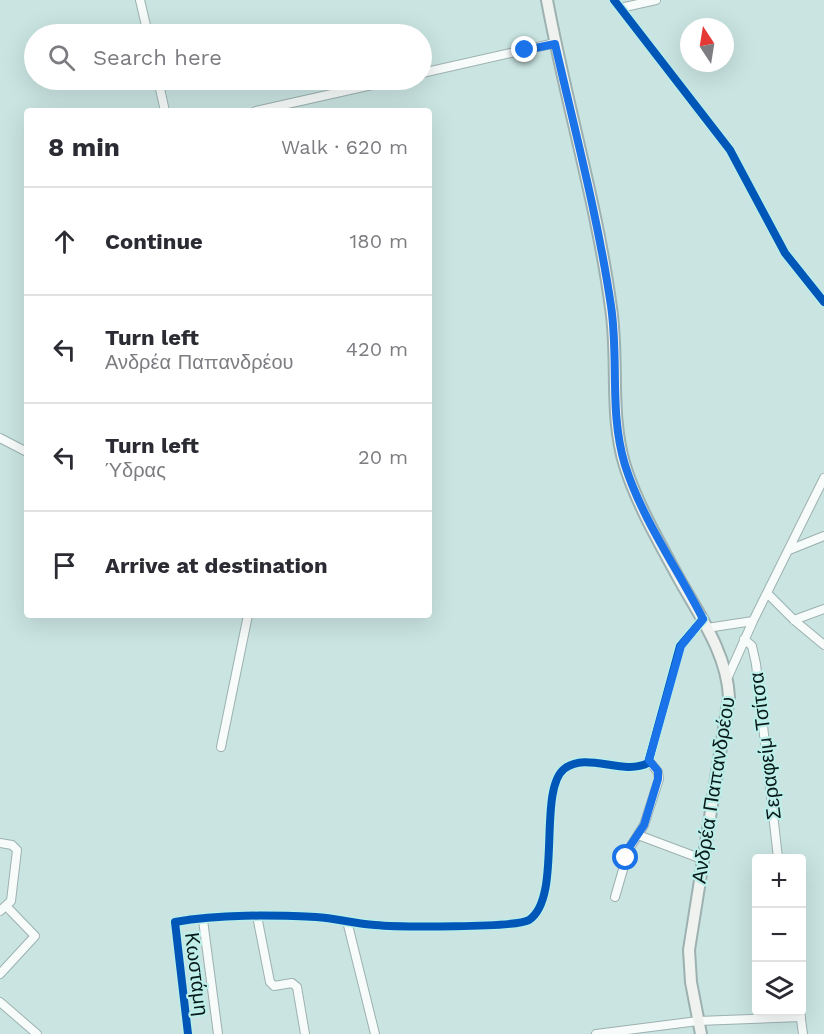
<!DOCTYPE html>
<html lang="en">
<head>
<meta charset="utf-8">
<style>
  body { margin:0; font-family:"Work Sans",sans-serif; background:#f7f7f7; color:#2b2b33 }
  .controls { position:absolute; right:18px; bottom:18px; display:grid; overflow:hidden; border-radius:6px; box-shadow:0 6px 24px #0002 }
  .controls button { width:54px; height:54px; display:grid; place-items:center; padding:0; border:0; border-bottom:2px solid #e1e1e2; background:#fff; color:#2b2b33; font:30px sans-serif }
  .compass { position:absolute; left:680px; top:18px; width:54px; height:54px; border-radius:50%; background:#fff; box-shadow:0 6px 24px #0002; rotate:348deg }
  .stop { position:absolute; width:18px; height:18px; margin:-14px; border:4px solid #1a73e8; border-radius:50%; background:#fff }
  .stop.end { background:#1a73e8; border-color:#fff; box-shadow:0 2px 6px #0008 }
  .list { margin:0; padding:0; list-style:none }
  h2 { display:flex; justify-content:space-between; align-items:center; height:78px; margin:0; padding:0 24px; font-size:26px }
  h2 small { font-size:20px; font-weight:400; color:#7c7c81 }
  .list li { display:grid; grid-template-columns:39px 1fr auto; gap:18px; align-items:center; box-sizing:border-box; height:108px; padding:0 24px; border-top:2px solid #e1e1e2 }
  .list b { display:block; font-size:22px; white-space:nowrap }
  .list p { margin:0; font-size:20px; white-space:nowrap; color:#7c7c81 }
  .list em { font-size:20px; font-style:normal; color:#7c7c81 }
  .icon { flex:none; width:33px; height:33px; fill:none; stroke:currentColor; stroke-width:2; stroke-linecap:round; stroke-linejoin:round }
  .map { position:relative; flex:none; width:824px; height:1034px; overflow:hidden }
  .search { position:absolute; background:#fff; box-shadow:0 6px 24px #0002; left:24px; top:24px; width:408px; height:66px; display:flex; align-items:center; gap:15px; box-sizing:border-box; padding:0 21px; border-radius:33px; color:#7c7c81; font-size:22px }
  .panel { position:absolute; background:#fff; box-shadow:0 6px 24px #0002; left:24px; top:108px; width:408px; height:510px; border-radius:6px }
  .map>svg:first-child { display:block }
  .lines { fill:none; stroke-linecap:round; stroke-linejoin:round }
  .minor-casing { stroke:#9cb1b0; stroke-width:10 }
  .secondary-casing { stroke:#9cb1b0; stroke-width:14 }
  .minor { stroke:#f7fbfa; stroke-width:8 }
  .secondary { stroke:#f0f2ef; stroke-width:10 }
  .cycleway-casing { stroke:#beefea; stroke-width:11 }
  .cycleway { stroke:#0057b8; stroke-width:8 }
  .route { stroke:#1a73e8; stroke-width:8 }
  .labels { text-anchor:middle; stroke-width:4.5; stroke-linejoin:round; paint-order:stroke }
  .street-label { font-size:20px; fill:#071918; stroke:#beefea }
</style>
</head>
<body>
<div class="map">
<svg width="824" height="1034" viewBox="0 0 824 1034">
  <rect width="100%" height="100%" fill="#c9e4e1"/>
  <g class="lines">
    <defs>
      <path id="minor" d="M140,0l8,34
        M614,0l116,150 55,103 39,49
        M620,8l36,-8
        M422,73l133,-30
        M158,80l7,31
        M256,111l138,-31
        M0,438l27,14
        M789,550l35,-14
        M768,594l26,26 30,25
        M794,620l30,-11
        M707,628l46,-7 71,-143
        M744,639l8,7 4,18 22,194
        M727,679l26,-58
        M221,747l27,-132
        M638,835l64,24
        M0,843l12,2 5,5 -6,51 -11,10
        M615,897l14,-48 15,-24 15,-46 -1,-7 -9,-11
        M257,916l13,66 4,4 18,-3 5,4 8,47
        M203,920l15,114
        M347,921l28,113
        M0,974l35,-38 -28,-29
        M0,1002l37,32
        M800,1012l3,22
        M188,1034l-13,-112c45,-8 95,-7 141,-5 20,1 39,7 59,8 21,2 141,3 154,-5 34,-22 8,-129 35,-151 22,-18 59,7 84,-6l32,-117 23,-27
        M596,1034l102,-13 103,-4"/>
      <path id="secondary" d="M547,0c19,103 50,204 64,308 8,52 -2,107 14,158 12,38 34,76 53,111 21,38 49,76 51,120l-40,253 2,32 10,52"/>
    </defs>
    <use href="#minor" class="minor-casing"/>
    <use href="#secondary" class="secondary-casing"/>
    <use href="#minor" class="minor"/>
    <use href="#secondary" class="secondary"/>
    <defs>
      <path id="cycleway" d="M614,0l116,150 55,103 39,49
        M188,1034l-13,-112c45,-8 95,-7 141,-5 20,1 39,7 59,8 21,2 141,3 154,-5 34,-22 8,-129 35,-151 22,-18 59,7 84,-6l32,-117 23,-27"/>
    </defs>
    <use href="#cycleway" class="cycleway-casing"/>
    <use href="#cycleway" class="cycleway"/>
  </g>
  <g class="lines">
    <path class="route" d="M525,50l30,-6c20,87 43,174 56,262 8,53 -2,107 14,159 17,54 52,103 78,154l-22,27 -32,114 9,11v8l-14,46 -16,24 -2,9"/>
  </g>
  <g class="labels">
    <g class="street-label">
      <text transform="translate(765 746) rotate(-97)" y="7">Σεραφείμ Τσίτσα</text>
      <text transform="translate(713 790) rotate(-81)" y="7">Ανδρέα Παπανδρέου</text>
      <text transform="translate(197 974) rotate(83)" y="7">Κωστάμη</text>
    </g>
  </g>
</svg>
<div class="controls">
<button>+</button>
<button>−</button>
<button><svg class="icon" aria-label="layers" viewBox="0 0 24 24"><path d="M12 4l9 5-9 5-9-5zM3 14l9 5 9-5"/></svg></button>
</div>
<svg class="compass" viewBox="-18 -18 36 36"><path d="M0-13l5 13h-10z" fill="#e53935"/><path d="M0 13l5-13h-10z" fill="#7c7c81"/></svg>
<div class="stop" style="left:626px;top:858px"></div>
<div class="stop end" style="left:525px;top:50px"></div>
<div class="search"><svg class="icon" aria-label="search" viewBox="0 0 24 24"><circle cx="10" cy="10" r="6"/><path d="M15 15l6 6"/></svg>Search here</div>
<section class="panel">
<h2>8 min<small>Walk · 620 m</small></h2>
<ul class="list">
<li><svg class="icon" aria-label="ahead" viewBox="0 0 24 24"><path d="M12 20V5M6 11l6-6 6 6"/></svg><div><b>Continue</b></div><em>180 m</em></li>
<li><svg class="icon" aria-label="left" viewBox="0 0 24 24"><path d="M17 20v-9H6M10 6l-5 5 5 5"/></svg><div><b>Turn left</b><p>Ανδρέα Παπανδρέου</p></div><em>420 m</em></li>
<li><svg class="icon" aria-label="left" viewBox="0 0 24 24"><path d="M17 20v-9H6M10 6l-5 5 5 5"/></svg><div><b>Turn left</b><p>Ύδρας</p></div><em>20 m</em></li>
<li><svg class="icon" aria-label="arrive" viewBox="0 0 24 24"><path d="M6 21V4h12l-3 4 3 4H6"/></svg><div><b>Arrive at destination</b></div></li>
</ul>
</section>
</div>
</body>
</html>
